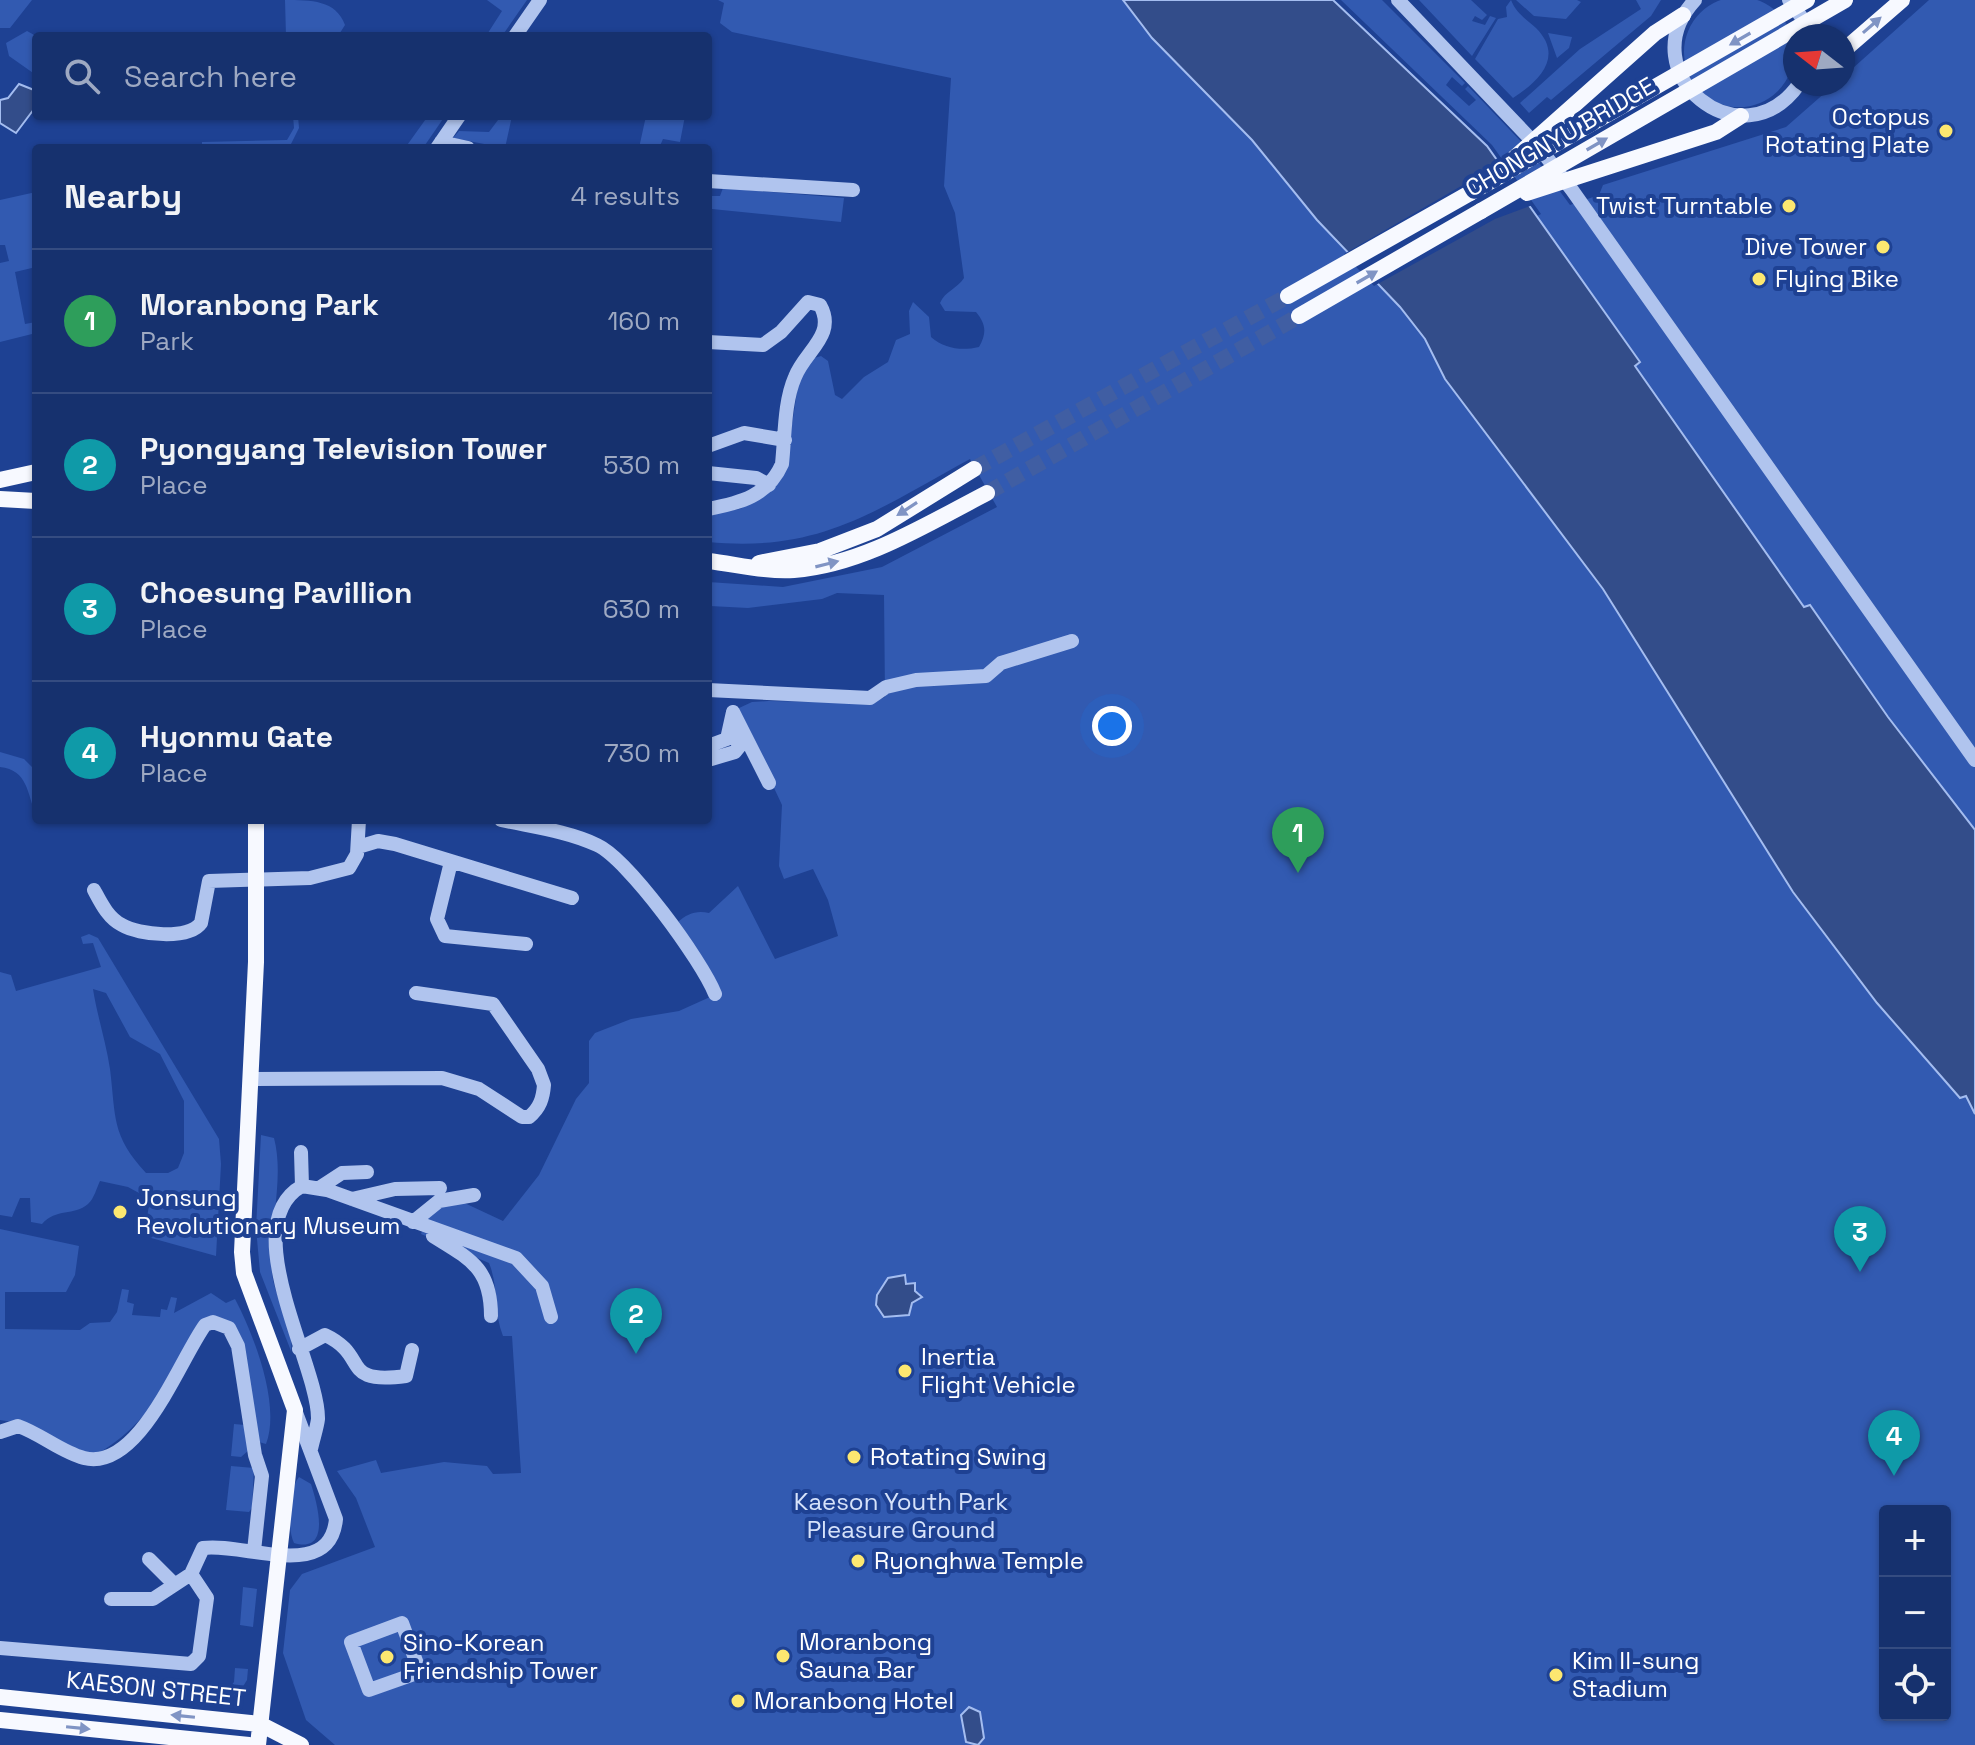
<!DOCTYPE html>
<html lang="en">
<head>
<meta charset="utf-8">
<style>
  body { margin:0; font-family:"Space Grotesk",sans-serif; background:#1f3973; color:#f1f3f6 }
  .controls { position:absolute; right:24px; bottom:24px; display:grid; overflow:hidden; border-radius:8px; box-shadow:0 2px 6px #0004 }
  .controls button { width:72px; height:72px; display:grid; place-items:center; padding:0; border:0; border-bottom:2px solid #354c81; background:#16316e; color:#f1f3f6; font:40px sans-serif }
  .compass { position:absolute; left:1783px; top:24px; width:72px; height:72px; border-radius:50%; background:#16316e; box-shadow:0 2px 6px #0004; rotate:287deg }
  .you { position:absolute; left:1112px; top:726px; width:28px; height:28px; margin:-20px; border:6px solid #fff; border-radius:50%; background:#1a73e8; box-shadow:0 0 0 12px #1a73e833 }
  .badge { display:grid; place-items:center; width:52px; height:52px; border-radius:50%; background:#95b2f1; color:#fff; font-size:26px; font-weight:700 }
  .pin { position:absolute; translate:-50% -66px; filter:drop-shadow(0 2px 4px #0008) }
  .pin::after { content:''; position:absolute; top:42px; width:28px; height:24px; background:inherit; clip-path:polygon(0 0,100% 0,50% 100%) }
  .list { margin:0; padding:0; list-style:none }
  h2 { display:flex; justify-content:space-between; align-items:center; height:104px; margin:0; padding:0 32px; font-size:34px }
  h2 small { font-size:26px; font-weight:400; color:#9ea9c2 }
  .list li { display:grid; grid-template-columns:52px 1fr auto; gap:24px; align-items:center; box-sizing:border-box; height:144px; padding:0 32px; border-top:2px solid #354c81 }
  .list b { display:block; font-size:30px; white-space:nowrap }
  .list p { margin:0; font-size:26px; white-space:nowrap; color:#9ea9c2 }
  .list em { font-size:26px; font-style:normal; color:#9ea9c2 }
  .icon { flex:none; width:44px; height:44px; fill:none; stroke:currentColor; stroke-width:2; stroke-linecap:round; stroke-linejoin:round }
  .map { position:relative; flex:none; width:1975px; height:1745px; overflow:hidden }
  .search { position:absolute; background:#16316e; box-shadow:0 2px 6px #0004; left:32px; top:32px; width:680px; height:88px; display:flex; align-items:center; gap:20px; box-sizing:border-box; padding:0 28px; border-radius:8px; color:#9ea9c2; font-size:30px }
  .panel { position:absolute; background:#16316e; box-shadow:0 2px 6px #0004; left:32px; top:144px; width:680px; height:680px; border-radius:8px }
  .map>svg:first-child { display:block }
  .green { fill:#325ab1; fill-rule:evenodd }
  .water { fill:#334d8a; stroke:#a4bdf0; stroke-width:2 }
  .pier { fill:#1e4193 }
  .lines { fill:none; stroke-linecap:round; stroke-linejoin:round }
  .major-tunnel { stroke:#405ea3; stroke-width:16; stroke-dasharray:16 8; stroke-linecap:butt }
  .minor { stroke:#b0c4ee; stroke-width:14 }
  .major { stroke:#f7f9ff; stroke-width:16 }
  .major-bridge { stroke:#f7f9ff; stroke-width:16 }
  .oneway { fill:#8094c4 }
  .poi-dot { fill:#fce770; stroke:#1e4193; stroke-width:3 }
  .labels { text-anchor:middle; stroke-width:8; stroke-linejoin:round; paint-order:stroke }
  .poi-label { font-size:24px; fill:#fff; stroke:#1e4193; text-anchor:start }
  .street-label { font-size:24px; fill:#fff; stroke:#1e4193 }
  .park-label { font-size:24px; fill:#d6e2fa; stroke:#1e4193 }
</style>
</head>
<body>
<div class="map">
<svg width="1975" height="1745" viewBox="0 0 1975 1745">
  <rect width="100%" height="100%" fill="#1e4193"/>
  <path class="green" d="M1684 52a55 55 0 1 1 110 0a55 55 0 1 1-110 0Z
    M0,0h32l-22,28h-10z
    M285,0c26,0 51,0 60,25l-7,11h-52z
    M487,0h40l-25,36h-16l16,-25z
    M718,0h405l19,27 110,113 65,80 83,87 25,32 20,40 158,210 190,303 84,111 89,93 9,18v631h-1640l-29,-25 -23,-67 7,-63 12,-16 73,-27 -19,-49 -19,-27 39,-11 5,13 63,-11 43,4 6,8 28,-1 -9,-137h-9c-10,-25 -4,-49 -14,-73l-68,-29 4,-11 -5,-5 38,-18 45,21 36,-46 37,-76 13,-16v-42l6,-8 36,-14 48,-8 31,-14 -32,-75c9,-8 18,-12 31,-9l29,-27 37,73 63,-23 -10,-36 -15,-31 -29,10 -5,-13 3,-61 -45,-96 15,-7 16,-1 104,2 13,-6 -1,-102 -47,-2 -15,6 -74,9 -38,-2 -2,-24 75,5 99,-20 115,-60 -27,-48c-94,51 -149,94 -262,83v-28l32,-5 10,-6 36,-40 13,-84 12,-20 10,-3 7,5 7,34 7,4 22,-22 24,-15 8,-22 14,-6 -1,-23 4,-9 16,15 2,20c14,12 31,14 48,10 8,-14 7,-23 -3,-35l-31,-1 -5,-8c5,-12 17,-14 24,-25l-9,-65 -11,-27 7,-108 -219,-46 -12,-9 4,-20zM1885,1511h60v204h-60z
    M1341,0h41l83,83 -3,3 -10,-9 -6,8 23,21 7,-6 -11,-11 3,-3 63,66 39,53 29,-10 4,-10 183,-58 49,-43h8v-7l86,-77h46v830l-87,-113 -78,-112 -6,2 -169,-241 5,-5 -103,-145 4,-2 -49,-69z
    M1419,0h52l16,15 -5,5 -7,-4 -3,5 13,4 5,-9 6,2 -24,38z
    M1511,0c5,13 15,19 25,28 29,29 2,54 -23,70l-38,-39 23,-40 9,-2 -1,-10z
    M1516,0h61l4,2 -15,17 -32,-3z
    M1636,0h25l-10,16 -100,84 -4,-3 -18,16 -9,-10 60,-54 61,-40z
    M27,31l9,5v39l-27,-19 -3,-13z
    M1548,33l24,4 -3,11 -12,10z
    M293,116h5l1,12 -10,20h-87v-6l85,-2 7,-12z
    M428,116h17l-22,32h-18z
    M501,116h11l-7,32 -52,-10 6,-7 30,1z
    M646,116h39l-5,26 -17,-3 -4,9h-20z
    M723,188l121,10 -3,24 -129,-13 -4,9v-22h12z
    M36,192v75l-21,5 10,52 11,-2v11l-36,9v-79l9,-2 -4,-16h-5v-45z
    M0,752l24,7 12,12v44c-9,-22 -8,-45 -36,-48z
    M89,934l9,4 121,201 2,25 -5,92 -72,-20 6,-37 -22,-12 -28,-6c-3,6 -6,18 -12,23 -14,12 -32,4 -46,20l-11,-2 -1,-24h-10l-8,19 -12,-2v-243l11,3 5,16 85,-24 -8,-24 -10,1 -2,-7zM93,989l13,4 24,44 30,17 24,47v52l-6,15 -10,5h-22c-35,-38 -30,-56 -36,-104 -4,-27 -13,-54 -17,-80z
    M261,1135l13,3c11,42 -6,90 -2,135 2,24 23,54 19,78l-31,-79 -4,-44z
    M0,1229l79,17 -4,29 -9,17h-61v37l75,1 10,-7 20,-1 7,-10 5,-23 7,1 -2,12 7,2 -2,11 28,2 1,-8 6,1 4,-13 6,1 -3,15 37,-20 15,10 9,-4c19,36 46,106 31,145l-7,-2 -16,-98 -32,-26c-34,50 -63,110 -118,138l-73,-33 -20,-3z
    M234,1424l11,1 4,25 -8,7 -10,-1z
    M231,1466l23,2 -2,40 -3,4 -23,-2z
    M299,1477l12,7c6,19 21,70 -17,59 -7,-14 -6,-53 5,-66z
    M243,1587l14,2 -4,38 -13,-2z
    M235,1668l13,1 -1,11 -10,16 -17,5 14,-19z"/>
  <path class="water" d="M1123,0h210l154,146 153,216 -5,4 169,241 6,-2 78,112 87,113v284l-9,-18 -6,2 -83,-95 -84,-111 -190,-303 -158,-210 -20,-40 -25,-32 -83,-87 -65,-80 -100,-102z
    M19,84l15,6v19l-18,24 -16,-10v-23l8,-2z
    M905,1275l1,9 9,-1v8l7,6 -10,6 -3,12 -25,2 -8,-12 1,-10 11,-17z
    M969,1707l11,5 4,26 -6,7 -12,-3 -5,-27z"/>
  <path class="pier" d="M1500,157l33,48 -38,14 -121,67 -30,-32 136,-79z"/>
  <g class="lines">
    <path class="major-tunnel" d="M974,469l314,-173
      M987,493l312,-177"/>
    <path class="minor" d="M1398,0l143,150 31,40 403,570
      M1695,0c-67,73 47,165 104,84
      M1789,0l13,18 6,18
      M515,36l25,-36
      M441,142l27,6
      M437,148l22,-32
      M708,181l145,9
      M708,342l55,3 18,-13 27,-30 12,3c17,30 -15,46 -25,72 -11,25 -10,59 -13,87 -14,32 -42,39 -74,45
      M708,446l36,-13 41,7
      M708,473l48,5 13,7
      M708,690l162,8 16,-11 30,-7 70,-4 15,-13 71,-22
      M733,712l36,71
      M708,746l19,-7 6,-27
      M708,760l27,-8 4,-5 -7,-20
      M501,820c32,7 66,11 96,25 31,14 105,116 118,149
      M358,847l20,-6 17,3 177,54
      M451,862l-14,57 8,17 81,8
      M94,890c7,13 14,28 28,35 17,10 67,15 79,-2l8,-42 101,-3 39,-10 8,-14 2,-34
      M251,1079l191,-1 37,11 43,28h7c11,-9 14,-19 15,-32l-6,-16 -45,-65 -77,-11
      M301,1152l1,34
      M319,1188l23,-15 25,-1
      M352,1199l43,-10 45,-1
      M413,1222l26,-21 35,-6
      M433,1236c37,23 58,32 58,80
      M299,1349l26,-14c45,21 14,50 81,41l6,-26
      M0,1432l18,-6c23,8 43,26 66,32 55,14 95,-97 121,-133l8,-3 16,6 9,18 17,109 7,21 -8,75
      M311,1449c2,-10 6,-21 7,-30 1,-53 -84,-195 -16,-233l25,4 189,68 26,28 9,31
      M149,1559l25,25
      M111,1599h42l38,-25 12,-26c41,-6 127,35 133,-29l-41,-109
      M402,1623l18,49 -51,18 -18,-48z
      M0,1648l191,16 8,-8 8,-58 -16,-24"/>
    <path class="major" d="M1843,51l59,-51
      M1288,296l182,-103
      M1299,316l182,-105
      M0,480l36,-8
      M0,499l36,2
      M708,561c27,3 58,11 86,9 68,-5 133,-46 193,-77
      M759,563l61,-12 57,-22 97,-60
      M256,820v142l-14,290 2,21 51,137 -37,335
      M0,1697l260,27 41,21
      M0,1720l249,25"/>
    <path class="major-bridge" d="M1511,161l144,-128 28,-18
      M1470,193l337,-193
      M1527,193l189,-61 25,-16
      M1481,211l364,-211"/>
  </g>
  <defs><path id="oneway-solid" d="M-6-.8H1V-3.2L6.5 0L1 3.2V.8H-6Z" transform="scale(2)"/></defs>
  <g class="oneway">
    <use href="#oneway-solid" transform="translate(1872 25) rotate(-41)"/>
    <use href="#oneway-solid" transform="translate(1740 39) rotate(150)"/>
    <use href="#oneway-solid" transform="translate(1597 144) rotate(-30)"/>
    <use href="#oneway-solid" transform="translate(1367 277) rotate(-30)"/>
    <use href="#oneway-solid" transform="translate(907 509) rotate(147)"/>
    <use href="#oneway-solid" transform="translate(827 564) rotate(-14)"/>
    <use href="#oneway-solid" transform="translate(183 1716) rotate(-174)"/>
    <use href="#oneway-solid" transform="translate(78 1728) rotate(6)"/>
  </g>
  <g class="poi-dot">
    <circle cx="1946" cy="131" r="8"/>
    <circle cx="1789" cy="206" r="8"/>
    <circle cx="1883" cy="247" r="8"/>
    <circle cx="1759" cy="279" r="8"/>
    <circle cx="120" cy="1212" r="8"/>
    <circle cx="905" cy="1371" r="8"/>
    <circle cx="854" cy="1457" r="8"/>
    <circle cx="858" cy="1561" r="8"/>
    <circle cx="783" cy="1656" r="8"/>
    <circle cx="387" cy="1657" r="8"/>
    <circle cx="1556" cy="1675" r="8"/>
    <circle cx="738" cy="1701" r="8"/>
  </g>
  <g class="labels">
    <g class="poi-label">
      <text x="1930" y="125" text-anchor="end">Octopus<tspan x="1930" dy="28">Rotating Plate</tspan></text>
      <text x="1773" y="214" text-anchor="end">Twist Turntable</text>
      <text x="1867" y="255" text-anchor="end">Dive Tower</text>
      <text x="1775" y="287">Flying Bike</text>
      <text x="136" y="1206">Jonsung<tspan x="136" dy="28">Revolutionary Museum</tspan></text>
      <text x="921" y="1365">Inertia<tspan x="921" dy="28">Flight Vehicle</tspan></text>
      <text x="870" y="1465">Rotating Swing</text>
      <text x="874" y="1569">Ryonghwa Temple</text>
      <text x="799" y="1650">Moranbong<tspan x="799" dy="28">Sauna Bar</tspan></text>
      <text x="403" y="1651">Sino-Korean<tspan x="403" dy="28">Friendship Tower</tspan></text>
      <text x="1572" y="1669">Kim Il-sung<tspan x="1572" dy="28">Stadium</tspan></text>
      <text x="754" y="1709">Moranbong Hotel</text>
    </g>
    <g class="street-label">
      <text transform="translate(1560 137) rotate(-30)" y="8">CHONGNYU BRIDGE</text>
      <text transform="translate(156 1689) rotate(6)" y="8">KAESON STREET</text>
    </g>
    <g class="park-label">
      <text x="901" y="1510">Kaeson Youth Park<tspan x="901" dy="28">Pleasure Ground</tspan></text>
    </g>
  </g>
</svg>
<div class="controls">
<button>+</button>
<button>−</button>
<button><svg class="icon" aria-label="locate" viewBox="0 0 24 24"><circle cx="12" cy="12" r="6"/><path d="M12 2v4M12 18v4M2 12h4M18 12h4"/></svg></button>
</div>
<svg class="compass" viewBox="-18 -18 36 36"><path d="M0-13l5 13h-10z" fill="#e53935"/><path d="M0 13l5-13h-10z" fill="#9ea9c2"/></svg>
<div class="you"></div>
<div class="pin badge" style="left:1298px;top:873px;background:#2e9e5b">1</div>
<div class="pin badge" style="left:636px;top:1354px;background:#0f9aa8">2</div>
<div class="pin badge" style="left:1860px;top:1272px;background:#0f9aa8">3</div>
<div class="pin badge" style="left:1894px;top:1476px;background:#0f9aa8">4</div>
<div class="search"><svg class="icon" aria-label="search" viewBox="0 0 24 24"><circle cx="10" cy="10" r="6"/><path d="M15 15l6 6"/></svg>Search here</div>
<section class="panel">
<h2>Nearby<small>4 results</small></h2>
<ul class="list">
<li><span class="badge" style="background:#2e9e5b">1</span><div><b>Moranbong Park</b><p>Park</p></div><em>160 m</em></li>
<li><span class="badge" style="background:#0f9aa8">2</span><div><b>Pyongyang Television Tower</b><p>Place</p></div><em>530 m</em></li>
<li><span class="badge" style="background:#0f9aa8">3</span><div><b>Choesung Pavillion</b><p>Place</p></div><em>630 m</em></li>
<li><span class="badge" style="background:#0f9aa8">4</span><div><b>Hyonmu Gate</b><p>Place</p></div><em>730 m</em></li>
</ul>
</section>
</div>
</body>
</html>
